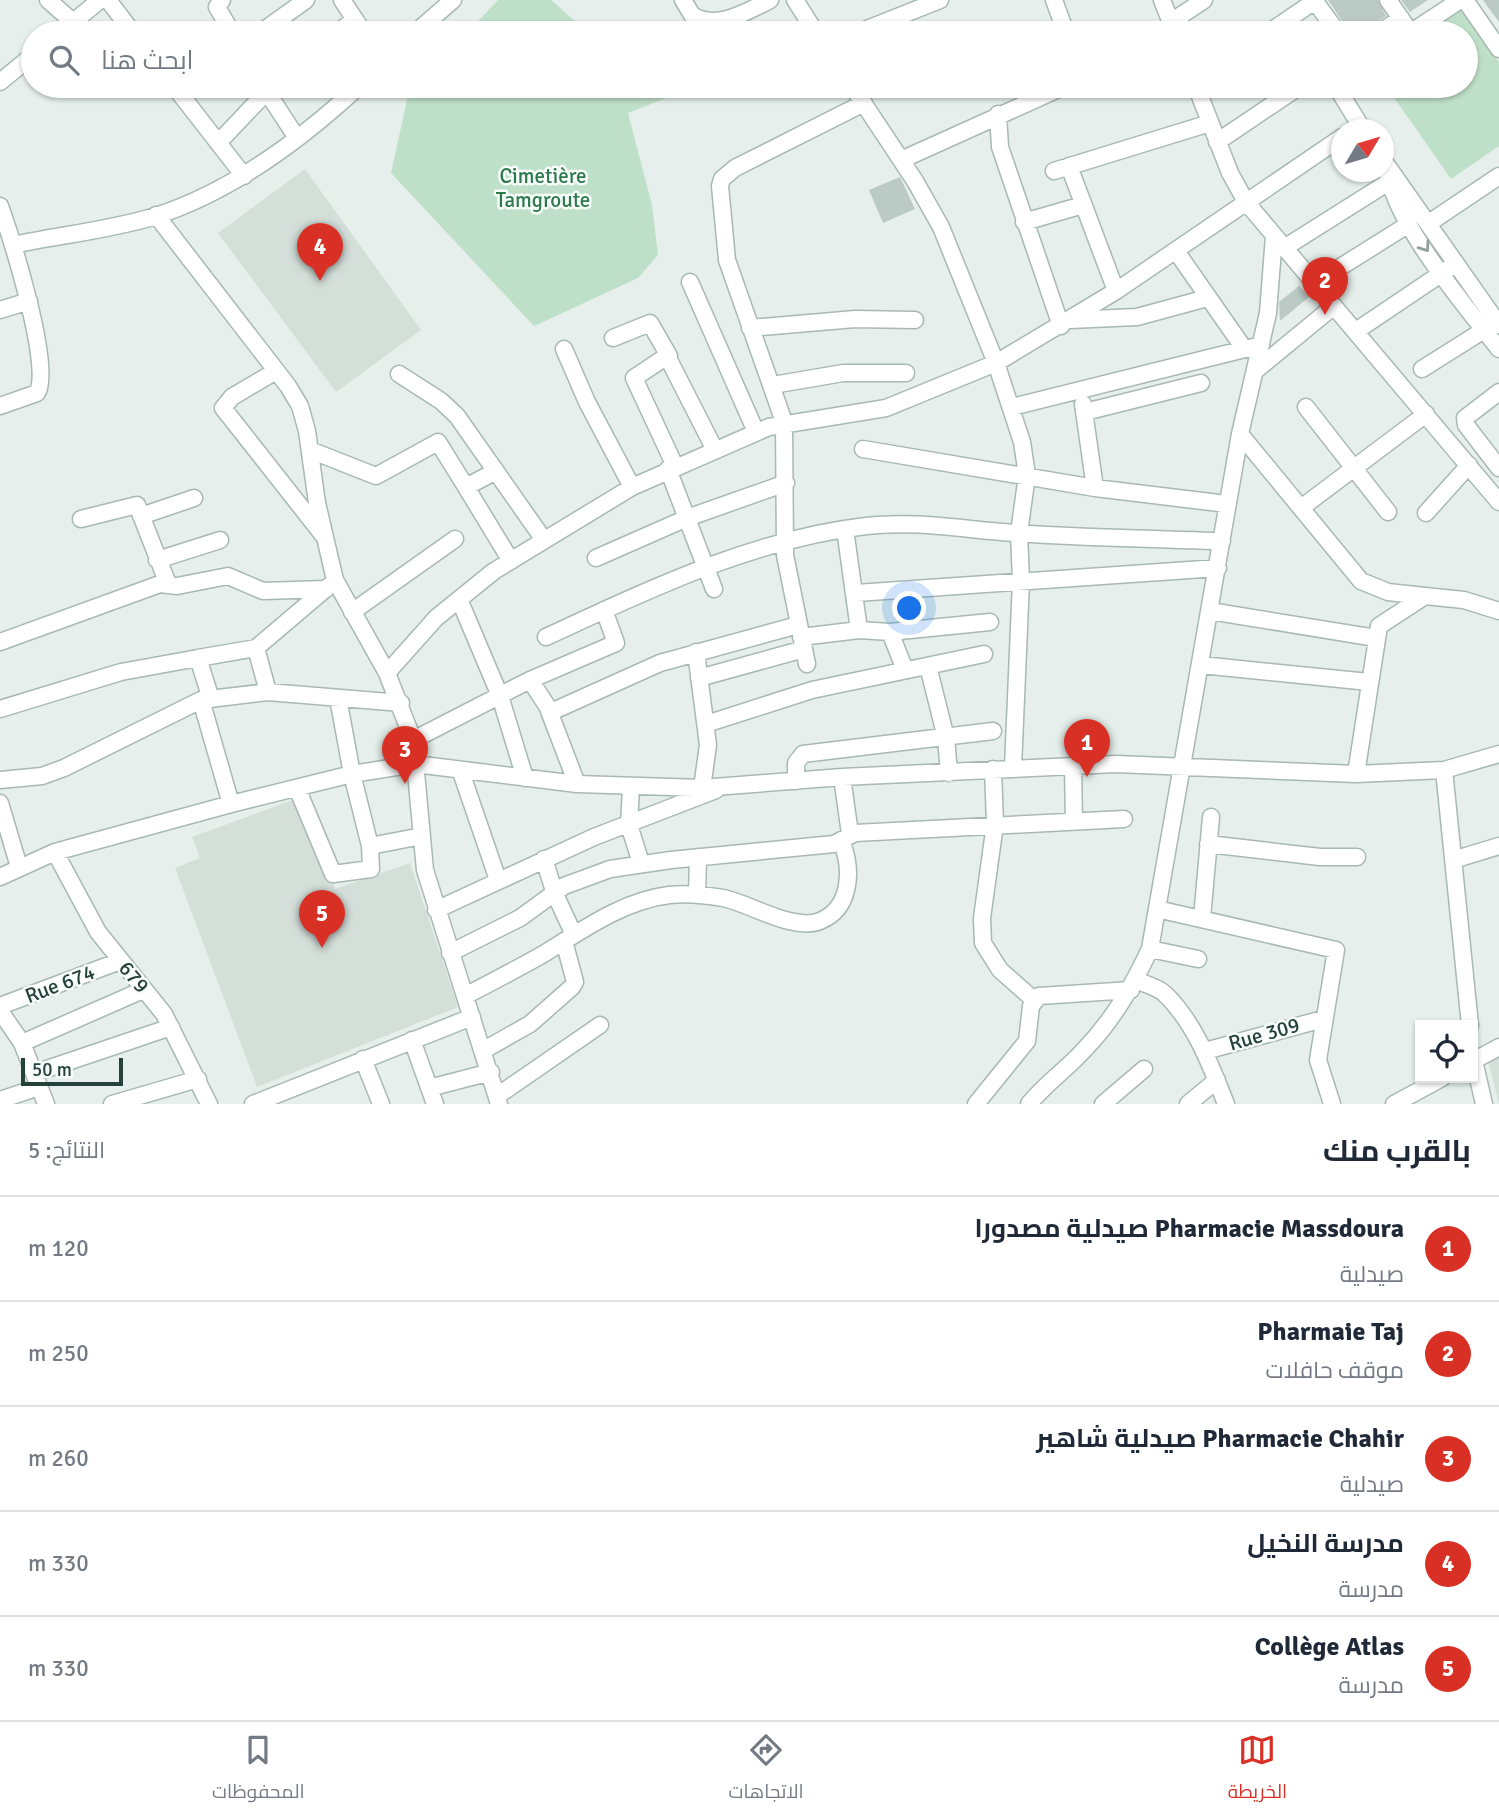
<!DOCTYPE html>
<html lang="ar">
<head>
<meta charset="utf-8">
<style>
  body { margin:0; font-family:Signika,Cairo,sans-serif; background:#f6f6f7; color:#1f2937; direction:rtl }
  .controls { position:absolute; right:21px; bottom:21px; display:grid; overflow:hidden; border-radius:0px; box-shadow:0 2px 5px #0004 }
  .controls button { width:63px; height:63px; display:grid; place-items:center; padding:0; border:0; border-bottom:2px solid #e0e1e3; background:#fff; color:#1f2937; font:35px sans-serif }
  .compass { position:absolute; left:1331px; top:119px; width:63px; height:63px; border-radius:50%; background:#fff; box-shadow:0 2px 5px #0004; rotate:52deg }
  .scale { position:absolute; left:21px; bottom:18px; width:102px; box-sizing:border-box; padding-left:7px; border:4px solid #24423a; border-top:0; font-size:19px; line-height:24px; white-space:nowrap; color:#24423a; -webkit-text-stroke:5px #f7fbf9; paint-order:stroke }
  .you { position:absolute; left:910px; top:609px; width:24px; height:24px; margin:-18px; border:5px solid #fff; border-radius:50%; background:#1a73e8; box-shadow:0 0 0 10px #1a73e833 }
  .badge { display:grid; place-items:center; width:46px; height:46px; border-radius:50%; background:#d93025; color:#fff; font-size:23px; font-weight:700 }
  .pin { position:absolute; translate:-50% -58px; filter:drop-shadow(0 2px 4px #0008) }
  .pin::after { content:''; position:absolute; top:37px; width:24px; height:21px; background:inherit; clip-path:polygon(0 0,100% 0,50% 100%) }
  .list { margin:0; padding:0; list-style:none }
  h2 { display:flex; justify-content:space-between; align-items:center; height:91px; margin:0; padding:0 28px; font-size:30px }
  h2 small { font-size:23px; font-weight:400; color:#747a83 }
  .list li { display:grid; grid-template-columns:46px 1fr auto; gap:21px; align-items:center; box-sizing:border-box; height:105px; padding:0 28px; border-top:2px solid #e0e1e3 }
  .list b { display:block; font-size:26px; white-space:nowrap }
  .list p { margin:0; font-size:23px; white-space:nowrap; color:#747a83 }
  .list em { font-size:23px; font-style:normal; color:#747a83 }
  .icon { flex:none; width:38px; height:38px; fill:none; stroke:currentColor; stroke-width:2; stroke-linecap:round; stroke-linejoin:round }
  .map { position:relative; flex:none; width:1499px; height:1104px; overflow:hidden; direction:ltr }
  .search { position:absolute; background:#fff; box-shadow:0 2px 5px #0004; left:21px; right:21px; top:21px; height:77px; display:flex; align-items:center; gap:18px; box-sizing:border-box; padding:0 24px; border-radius:38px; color:#747a83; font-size:26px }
  .sheet { height:616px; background:#fff }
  nav { display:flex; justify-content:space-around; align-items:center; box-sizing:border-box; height:98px; border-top:2px solid #e0e1e3; background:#fff; font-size:19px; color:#747a83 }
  nav a { display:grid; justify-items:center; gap:4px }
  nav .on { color:#d93025 }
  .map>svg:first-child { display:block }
  .built { fill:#d4dfda }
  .green { fill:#bfe0c8 }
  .building { fill:#bbcac4 }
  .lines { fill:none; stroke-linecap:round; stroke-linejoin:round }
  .minor-casing { stroke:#a8b8b2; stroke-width:19 }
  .minor { stroke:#fff; stroke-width:16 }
  .oneway { stroke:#92a09c }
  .labels { text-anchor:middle; stroke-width:5; stroke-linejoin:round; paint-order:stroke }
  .park-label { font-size:21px; fill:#2d7a4b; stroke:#f7fbf9 }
  .street-label { font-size:21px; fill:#24423a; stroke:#f7fbf9 }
</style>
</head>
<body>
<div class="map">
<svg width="1499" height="1104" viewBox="0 0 1499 1104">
  <rect width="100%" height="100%" fill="#e6efeb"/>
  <path class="built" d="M305,169l116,161 -85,62 -118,-159z
    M301,797l34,92 75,-26 48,144 -201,80 -82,-219 25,-10 -8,-21z
    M1499,1055v49l-12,-47z"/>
  <path class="green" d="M498,0h53l38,33h-122z
    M1458,3l41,59v84l-48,33 -65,-93h80v-53h-52z
    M414,86h273l2,3 -61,24 24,92 6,50 -20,23 -104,48 -143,-153 18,-82z"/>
  <path class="building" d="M1328,0h50l8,16 -25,17h-11z
    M1401,0h27l-18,12z
    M1483,0h16v22z
    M900,177l15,32 -32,14 -14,-33z
    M1299,286l10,11 -29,24 -1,-19z"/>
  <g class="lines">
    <defs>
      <path id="minor" d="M48,0l25,22
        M108,0l25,33
        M222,0l-5,7 15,26
        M342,0l22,33
        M683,0l9,15c24,16 56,-4 78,-15
        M795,0l21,33
        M1054,0l12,33
        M1162,0l13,33
        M1314,0l24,33
        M1388,0l23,33
        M1465,0l34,49
        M1171,22l33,-22
        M60,33l40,-33
        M260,33l46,-33
        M337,33l18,-14
        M415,33l38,-33
        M857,33l83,-33
        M1268,33l47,-32
        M1379,33l22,-15
        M1410,33l50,-33
        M0,82l33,-27
        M174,86l70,90
        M263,86l34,52
        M852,86l63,95 26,46 55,136 26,79 5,33 -8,58 2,48 -8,187
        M1196,86l34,87 16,29 253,300
        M1336,86l27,44
        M998,114l2,33 61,179
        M1217,142l83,-56
        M218,143l54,-57
        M901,160l164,-74
        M1386,164c6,57 78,140 113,185
        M1386,164l113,161
        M1069,166l47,125
        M1054,171l156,-48
        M0,206c11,31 53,162 37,187l-37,13
        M156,215l132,171 12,20 7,25 10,72 18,77 52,93 26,67 12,130 74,234
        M1024,222l59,-17
        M1429,223l70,-47
        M13,245c47,-10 98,-15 143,-29 77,-25 145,-76 203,-130
        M1284,248l111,-70
        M1176,251l67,96
        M690,282l66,150
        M1315,283l94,-59
        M0,310l29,-9
        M1070,320l67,-3 70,-19
        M750,328l105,-9 60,1
        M1356,331l95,-64
        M613,338l37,-15 19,33
        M564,349l23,53 45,85
        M1422,369l62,-39
        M276,371l-44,26 -9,11 100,127
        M1255,371l79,-65
        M399,374l42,27 16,15 87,124
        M773,385l70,-12h63
        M1499,392l-34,26 1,7 33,43
        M1083,404l12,84
        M1012,407l249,-62
        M1306,407l82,105
        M1085,412l116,-29
        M1240,434l121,147 27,11 37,4
        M863,449l232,39 132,16
        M310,450l66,26 62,-34 28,45 30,-16
        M675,466l-41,-88 33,-22 48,94
        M668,469l46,120
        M466,487l45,74
        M1301,508l125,-94
        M1426,513l43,-48
        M141,516l53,-18
        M81,519l56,-14 31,79
        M596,558l91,-40 99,-35
        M157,560l63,-20
        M856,593l362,-25
        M459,599l41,97 25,82
        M1210,611l166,27
        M352,612l103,-73
        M859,630l31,2 100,-10
        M890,632l15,38
        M546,637c102,-47 207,-98 320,-111 49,-6 100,4 149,7 69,5 138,6 207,8
        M801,637l58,-7 -14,-101
        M0,642l160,-58 17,2 51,-10 35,15 63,-2
        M696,652l12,93 -6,43
        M807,664l-22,-109 -1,-133 -57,-162 -7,-74 2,-7 13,-11 129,-65
        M1201,665l168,17
        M928,666l18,72 3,35
        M387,673l49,-55 58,-47 138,-84 137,-60 117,-19 110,-45 120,-72 226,-154
        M699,678l105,-29
        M530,680l21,32 109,-49 138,-38
        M268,692l-12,-44 73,-62
        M211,699l-13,-41 58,-10
        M201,700l30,104
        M0,709l121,-37 77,-14
        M549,711l28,73
        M706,724l106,-34 172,-36
        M413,740l117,-60 86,-37 -12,-33
        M1073,767l1,55
        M993,769l2,55 -13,94 1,25 17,27 34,30
        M1444,770l26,255
        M461,772l37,108
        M1356,774l23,-148 46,-30 39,4 35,11
        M842,777l8,57
        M0,780l42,-4 22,-8 137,-68 67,-8 133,11
        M796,781v-18l7,-9 190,-23
        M631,787l-2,38 12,38
        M297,788l36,86 38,-5 -1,-23 -18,-72 -14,-76
        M0,803l19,64
        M1208,844l112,13h37
        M370,846l52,-10
        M55,852l43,80 66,82 45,90
        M544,859l11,35 19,41
        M1453,860l46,-14
        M0,877l55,-25 176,-48 121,-30 63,-10 162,20 125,4 140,-11 274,-13 240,10 88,-4 55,-16
        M697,895l1,-38
        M1157,909l179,41 -18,110 14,44
        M436,910l158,-73 122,-47
        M1202,918l9,-101
        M1150,949l48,10
        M450,953l70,-35 44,-32 46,-17 61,-9 163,-16 21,-11 269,-14
        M1135,980c10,4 23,7 30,14 30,29 46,72 61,110
        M465,996c25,-13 50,-26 75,-40 40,-24 81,-55 129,-61 17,-2 37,0 54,3 26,5 71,34 97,23 32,-13 32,-52 22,-78
        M0,1006l120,-45
        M0,1011l22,32 24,61
        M412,1040l23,64
        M22,1043l121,-53
        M484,1050l46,-26 42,-37 3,-5 -11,-41
        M1205,1051l118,-32
        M1473,1056l11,48
        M363,1059l18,45
        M1473,1061l26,-14
        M35,1073l136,-46
        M429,1088l62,-16
        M497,1096l103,-71
        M0,1100l39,-13
        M112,1104l86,-25
        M253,1104l219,-87
        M976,1104l51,-63 4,-35 8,-10 92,-6
        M1029,1104c16,-20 38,-35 55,-54 29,-30 48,-63 66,-101l90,-515 28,-121 6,-77
        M1103,1104l41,-35
        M1188,1104l29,-24
        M1394,1104l48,-26"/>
    </defs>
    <use href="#minor" class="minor-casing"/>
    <use href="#minor" class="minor"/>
  </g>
  <defs><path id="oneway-chevron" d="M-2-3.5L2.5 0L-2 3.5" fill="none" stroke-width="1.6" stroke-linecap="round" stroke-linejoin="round" transform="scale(1.75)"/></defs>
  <use class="oneway" href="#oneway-chevron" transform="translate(1425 247) rotate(55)"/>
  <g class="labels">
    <g class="park-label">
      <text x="543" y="183">Cimetière<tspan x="543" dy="24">Tamgroute</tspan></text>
    </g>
    <g class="street-label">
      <text transform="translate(134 977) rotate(50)" y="7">679</text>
      <text transform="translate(60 984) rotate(-21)" y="7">Rue 674</text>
      <text transform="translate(1264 1034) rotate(-16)" y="7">Rue 309</text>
    </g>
  </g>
</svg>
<div class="controls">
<button><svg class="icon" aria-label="locate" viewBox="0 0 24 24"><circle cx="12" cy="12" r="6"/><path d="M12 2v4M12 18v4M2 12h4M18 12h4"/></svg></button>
</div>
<svg class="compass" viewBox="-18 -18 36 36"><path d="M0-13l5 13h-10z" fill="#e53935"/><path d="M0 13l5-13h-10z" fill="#747a83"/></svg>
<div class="scale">50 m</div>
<div class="you"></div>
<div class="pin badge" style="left:1087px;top:777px">1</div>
<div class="pin badge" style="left:1325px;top:315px">2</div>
<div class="pin badge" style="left:405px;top:784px">3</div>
<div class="pin badge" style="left:320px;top:281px">4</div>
<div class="pin badge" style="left:322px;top:948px">5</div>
<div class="search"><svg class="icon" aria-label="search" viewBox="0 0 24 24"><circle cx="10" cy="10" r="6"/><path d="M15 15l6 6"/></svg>ابحث هنا</div>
</div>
<section class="sheet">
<h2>بالقرب منك<small>النتائج: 5</small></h2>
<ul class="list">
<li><span class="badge">1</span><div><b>Pharmacie Massdoura صيدلية مصدورا</b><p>صيدلية</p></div><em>120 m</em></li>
<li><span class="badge">2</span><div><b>Pharmaie Taj</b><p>موقف حافلات</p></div><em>250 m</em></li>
<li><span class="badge">3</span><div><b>Pharmacie Chahir صيدلية شاهير</b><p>صيدلية</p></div><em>260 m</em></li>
<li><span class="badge">4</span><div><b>مدرسة النخيل</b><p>مدرسة</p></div><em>330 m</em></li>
<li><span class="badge">5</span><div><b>Collège Atlas</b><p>مدرسة</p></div><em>330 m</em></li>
</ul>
</section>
<nav>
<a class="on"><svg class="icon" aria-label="map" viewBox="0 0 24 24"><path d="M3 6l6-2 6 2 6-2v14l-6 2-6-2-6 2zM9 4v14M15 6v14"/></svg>الخريطة</a>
<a><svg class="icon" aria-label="directions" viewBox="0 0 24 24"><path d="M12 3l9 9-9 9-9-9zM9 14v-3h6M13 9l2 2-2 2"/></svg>الاتجاهات</a>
<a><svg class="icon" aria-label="saved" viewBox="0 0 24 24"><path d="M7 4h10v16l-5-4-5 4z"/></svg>المحفوظات</a>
</nav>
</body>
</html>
